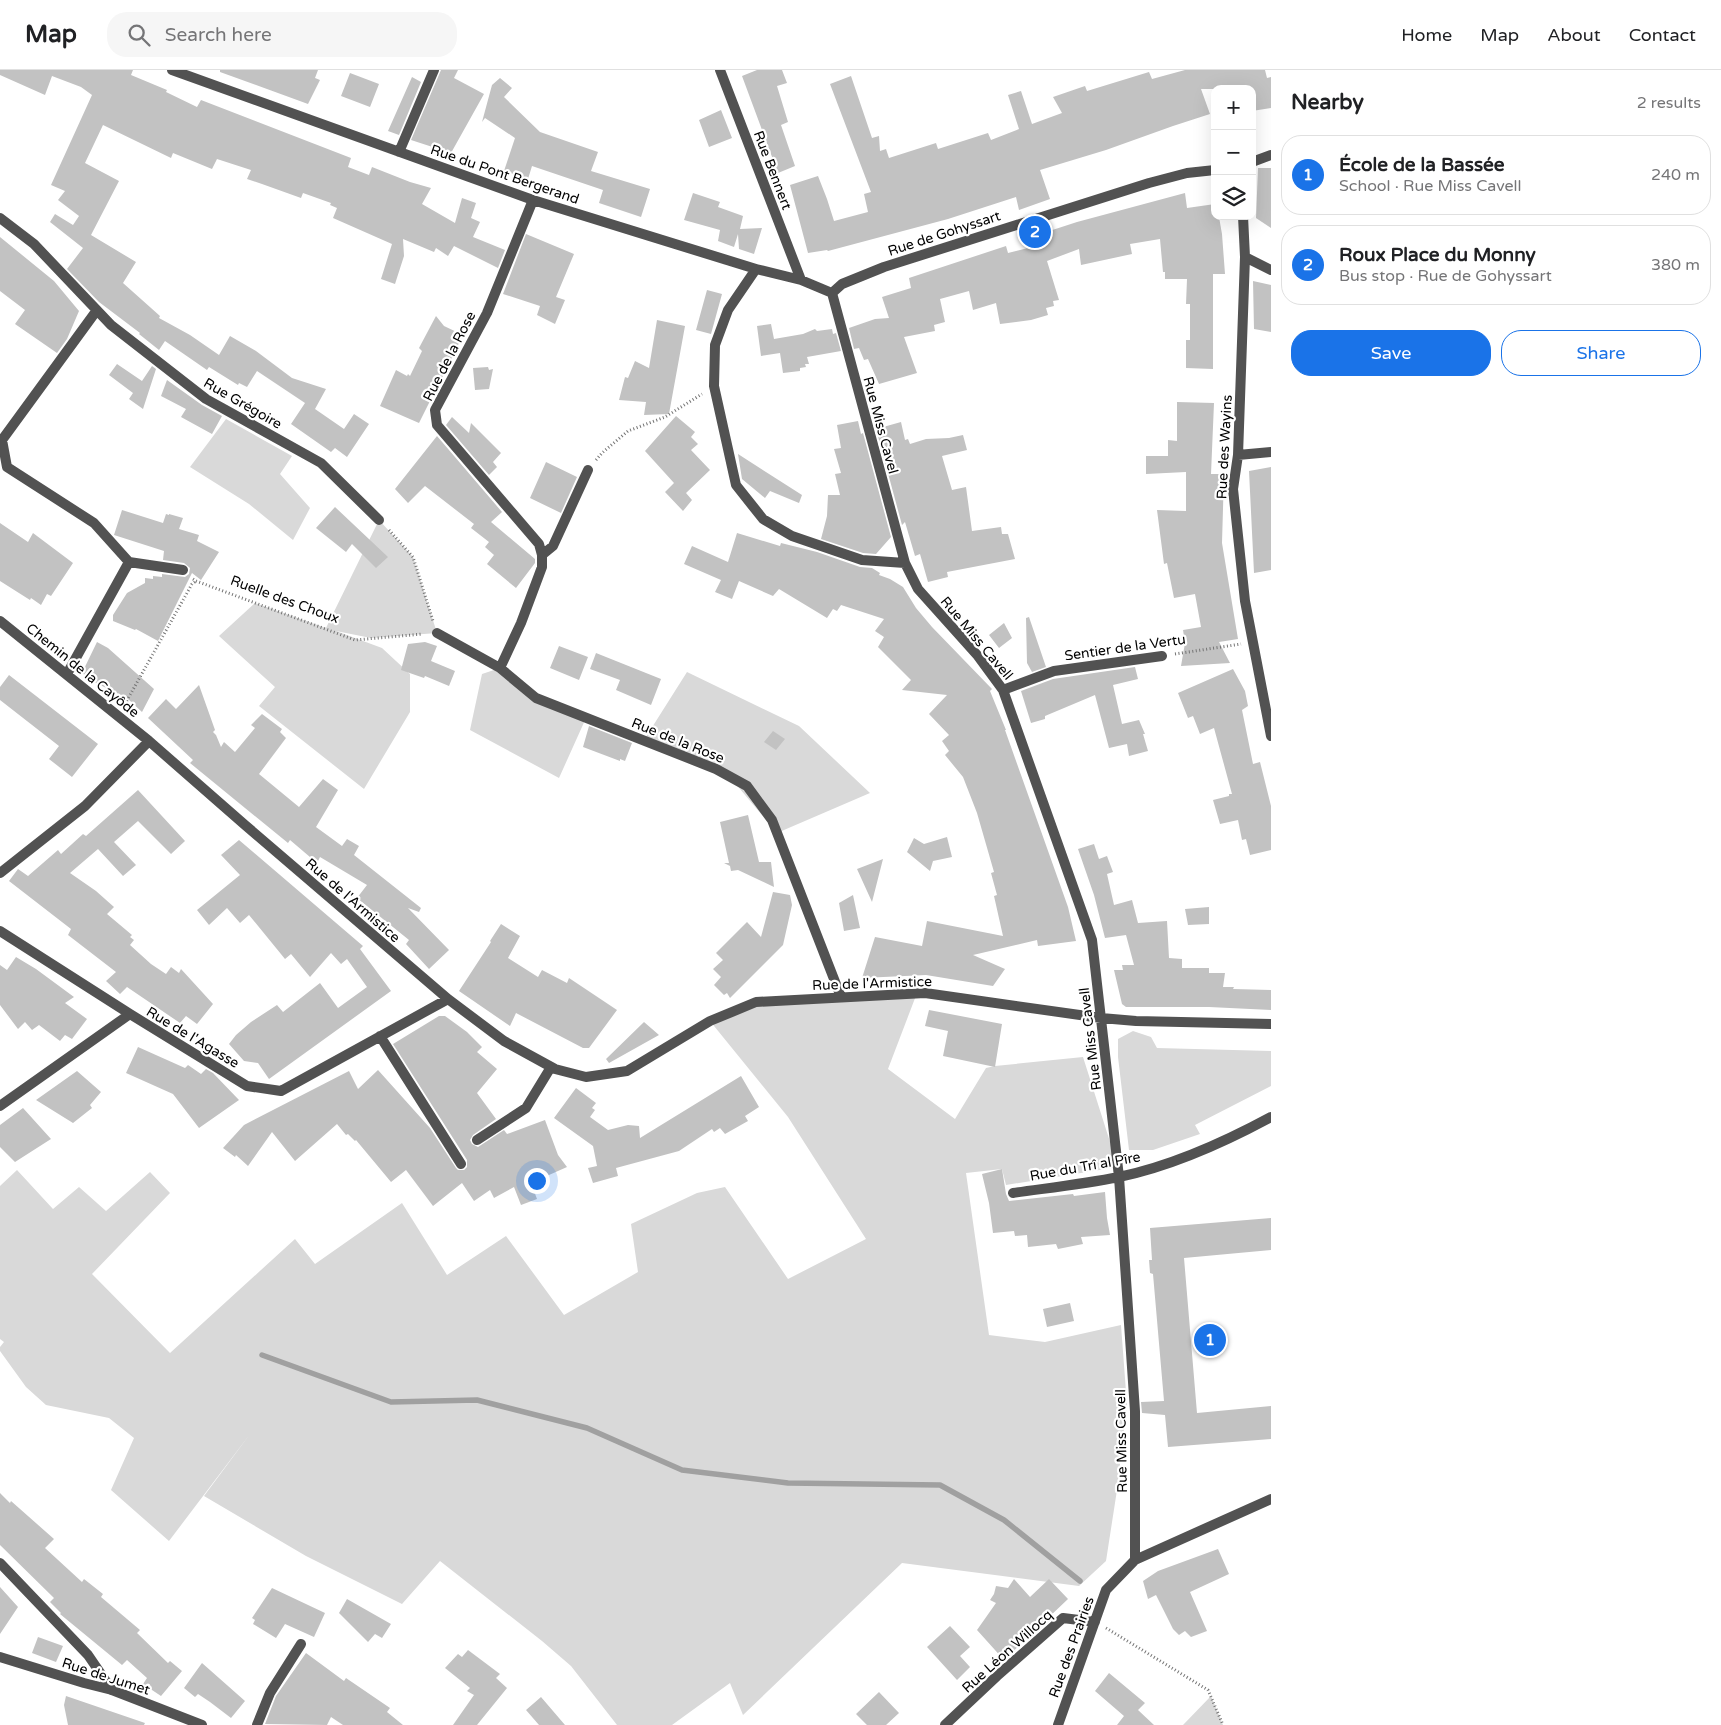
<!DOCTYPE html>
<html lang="en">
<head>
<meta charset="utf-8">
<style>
  body { margin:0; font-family:"Varela Round",sans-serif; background:#f6f6f6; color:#202124 }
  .controls { position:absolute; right:15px; top:15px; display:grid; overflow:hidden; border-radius:10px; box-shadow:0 5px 20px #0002 }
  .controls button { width:45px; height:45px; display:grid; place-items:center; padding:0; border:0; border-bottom:1px solid #e0e0e0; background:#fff; color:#202124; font:25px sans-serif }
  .you { position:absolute; left:536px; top:1110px; width:18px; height:18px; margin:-12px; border:4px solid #fff; border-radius:50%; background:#1a73e8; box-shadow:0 0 0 8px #1a73e833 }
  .badge { display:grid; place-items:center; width:32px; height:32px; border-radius:50%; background:#1a73e8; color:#fff; font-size:16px; font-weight:700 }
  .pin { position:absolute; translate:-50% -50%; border:2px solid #fff; box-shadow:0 1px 5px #0006 }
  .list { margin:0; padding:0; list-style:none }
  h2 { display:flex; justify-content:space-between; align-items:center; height:65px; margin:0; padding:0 20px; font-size:21px }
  h2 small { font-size:16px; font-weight:400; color:#757577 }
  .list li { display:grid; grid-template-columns:32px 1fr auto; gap:15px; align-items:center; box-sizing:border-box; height:80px; margin:0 10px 10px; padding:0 10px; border:1px solid #e0e0e0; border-radius:20px }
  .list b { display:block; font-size:19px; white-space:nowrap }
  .list p { margin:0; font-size:16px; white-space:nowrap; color:#757577 }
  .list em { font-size:16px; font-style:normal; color:#757577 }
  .actions { display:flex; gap:10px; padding:15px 20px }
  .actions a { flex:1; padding:11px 0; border:1px solid #1a73e8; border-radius:20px; text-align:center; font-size:18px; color:#1a73e8 }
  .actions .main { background:#1a73e8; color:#fff }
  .icon { flex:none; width:28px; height:28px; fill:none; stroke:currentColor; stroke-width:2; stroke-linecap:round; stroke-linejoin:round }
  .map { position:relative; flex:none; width:1271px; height:1655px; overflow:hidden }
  header { display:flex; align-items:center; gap:30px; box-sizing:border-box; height:70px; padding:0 25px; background:#fff; border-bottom:1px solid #e0e0e0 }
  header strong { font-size:24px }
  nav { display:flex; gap:28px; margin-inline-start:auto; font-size:18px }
  .search { width:350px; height:45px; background:#f6f6f6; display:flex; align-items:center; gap:12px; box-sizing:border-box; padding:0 18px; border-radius:20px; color:#757577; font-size:19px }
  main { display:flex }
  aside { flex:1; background:#fff }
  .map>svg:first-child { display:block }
  .green { fill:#d9d9d9 }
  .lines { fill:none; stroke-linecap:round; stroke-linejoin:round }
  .stream { stroke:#a0a0a0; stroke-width:5.5 }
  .building { fill:#c2c2c2 }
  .path { stroke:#747474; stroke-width:3; stroke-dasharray:1 2.5; stroke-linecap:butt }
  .service { stroke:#525252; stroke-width:10 }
  .minor { stroke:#525252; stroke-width:10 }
  .tertiary { stroke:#525252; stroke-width:10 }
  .labels { text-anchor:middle; stroke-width:4.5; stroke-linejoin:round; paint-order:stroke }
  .street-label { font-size:14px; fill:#000; stroke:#fff }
</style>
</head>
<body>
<header>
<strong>Map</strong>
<div class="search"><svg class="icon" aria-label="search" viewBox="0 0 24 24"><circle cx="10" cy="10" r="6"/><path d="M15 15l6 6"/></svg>Search here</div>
<nav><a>Home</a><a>Map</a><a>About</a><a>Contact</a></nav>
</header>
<main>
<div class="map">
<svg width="1271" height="1655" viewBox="0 0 1271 1655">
  <rect width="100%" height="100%" fill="#fff"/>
  <path class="green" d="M226,349l66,37 -12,18 30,34 -17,32 -44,-36 -59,-37z
    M379,450l34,37 24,76 -66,5 -35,-7 46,17 28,26v38l-46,77 -105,-83 16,-19 -56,-51 36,-33 71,25z
    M500,598l36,30 50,20 -27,60 -89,-48 12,-56z
    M687,602l112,54 71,67 -93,40 -48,-57 -85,-36z
    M917,923l-29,76 67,50 31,-51 9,-2 88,-9 35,110 -112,18 -4,-16 -36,4 23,162 56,7 76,-17 6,80 -10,85 -11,71 -27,25 -177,-23 -159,152 -13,-32 -58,42h-55l-46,-59 -29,-25 -102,-80 -38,43 -96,-48 -102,-60 46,-62 -81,107 -58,-51 23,-52 -25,-20 -63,-13 -20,-18 -26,-36v-4l4,-5 -4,-3v-153l17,-16 36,39 26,-22 27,24 44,-39 20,21 -78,81 78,79 125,-114 20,25 87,-61 45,72 59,-39 58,79 74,-43 -7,-48 66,-31 28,-6 63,92 78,-40 -78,-122 -78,-96 46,-19z
    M1133,961l18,6 6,11 114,3v35l-76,39 5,9 -47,16h-24l-11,-93v-18z
    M1211,1626l12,29h-40z"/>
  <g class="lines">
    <path class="stream" d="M262,1285l129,47 86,-2 110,28 95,42 106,13 152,2 64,35 76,61"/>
  </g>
  <path class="building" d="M0,0h133l-2,5 36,15 -1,2 31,15 4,-7 150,58 -3,9 21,8 3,-8 38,15 21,6 -9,16 33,19 7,-25 14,5 -5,15 9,4 -7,15 32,13 -7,18 -44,-22 -6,10 -12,-8 -2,4 -31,-13 1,17 -9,28 -14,-5 11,-35 -59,-26 4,-10 -7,-3 1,-2 -28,-10 -2,5 -39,-14 -15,-5 4,-9 -34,-11 -5,10 -39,-16 -2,5 -68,-33 -18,38 34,18 -28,54 45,27 -13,21 37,33 -1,2 31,17 29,20 11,-19 26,15 36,27 34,11 -11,20 29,20 10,-15 15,10 -22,33 -12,-9 -4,4 -40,-28 14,-21 -48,-32 -10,16 -8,-4 -1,2 -29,-18 -2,3 -42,-29 -6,9 -20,-16 1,-1 -41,-31 -32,-33 16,-21 -33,-26 5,-8 18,11 6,-9 -21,-16 7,-9 -14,-6 41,-90 -11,-8 -29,-11 -7,19 -45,-20z
    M220,0h98l-3,8 5,2 -12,24 -88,-32z
    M441,0h17l-4,8 30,16 -33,59 -40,-13z
    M757,0h25l5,13 -10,3 11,36 -7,3 14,41 -17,7 -36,-97z
    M1185,0h80l2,8 4,-1v31l-19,3v-22h-51l9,25 -37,12 -67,24 -66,20 10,29 -31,11 -3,-13 -68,22 -120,32 -1,-1 -19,3 -18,-68 28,-9 9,23 7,22 34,-9 -4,-18 7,-2 -41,-108 21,-8 21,62 7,-2 1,15 6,-2 3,9 47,-15 2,6 50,-16 3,7 28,-11 -11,-34 13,-4 11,33 30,-11 -9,-16 32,-11 2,5 62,-19 3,7z
    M350,3l29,11 -9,23 -29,-11z
    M412,7l9,5 -22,53 -11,-4z
    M500,8l12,10 -8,9 36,35 58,20 -7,19 59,18 -9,28 -42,-14 4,-13 -71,-24 -4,13 -24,-8 11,-33 -30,-20 -3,4 10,-37z
    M721,40l11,28 -23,9 -10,-27z
    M1258,98h13v60l-15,-10z
    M693,123l27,9 -2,5 25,9 -3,13 22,-1 -8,26 -15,-5 -1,-15 -4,13 -16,-6 2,-11 -36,-10z
    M1185,123l2,15 28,-4v14l4,-1 3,17 3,40h-12v95l-27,-1v-28h4v-36h-4l1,-25h-22v-7h-2l-3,-33 -30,5 2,10 -51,11 -2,-16 -32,12 12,39 -6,1 1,5 -8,2 2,7 -17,5 -31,4 -4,-21 -23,7 -4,-19 -29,8 5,23 -11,3 1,6 -31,6 13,36 -38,11 -11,-25 -4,1 -5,-12 -5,1 -5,-21 26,-9 14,-1 -7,-21 29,-9 -2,-10 97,-32 2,7 28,-7 -2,-10 43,-14z
    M526,164l48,20 -18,43 9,3 -10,24 -18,-9 3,-9 -37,-12z
    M0,167l54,44 25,30 -12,28 -10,14 -42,-29 10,-14 -25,-19z
    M1253,211l18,4v47l-17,-3z
    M707,220l15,4 -11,40 -15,-4z
    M436,246l8,10 19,9 -29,59h-7l4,5 -12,24 -39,-17 16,-36 11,6 1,-2 2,2 12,-25 -3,-3z
    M657,250l28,6 -16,88 -25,1 2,-13 -27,-2 6,-23 3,1 7,-17 14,7z
    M771,254l3,15 29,-5 12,-5 2,2 15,-2 1,5 3,-1 5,18 -34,6 2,7h-4l1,3 -6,1v3l-17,2 -3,-20 -19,3 -4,-30z
    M117,294l25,17 10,-15 4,3 -13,40 -14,-10 4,-6 -24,-18z
    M488,297l1,3 4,-1 -4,20 -14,1 -2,-22z
    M167,310l35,25 20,11 -10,18 -31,-17 5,-8 -25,-13z
    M1177,332l37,1 -3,71h13l-2,69 16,96 -19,3 11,21 -49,3 4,-23 -2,-13 18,-3 -6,-33 -21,4 -7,-35 -3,1 -7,-54 29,1v-39l-40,2v-18h22v-16l9,1z
    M676,346l19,16 -4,5 7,7 -7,6 19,20 -24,23 6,7 -9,11 -18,-19 9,-9 -29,-32z
    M452,347l17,16 2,-10 30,30 -8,9 4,5 -8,8 -43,-50z
    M858,351l3,13 2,-1 28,104 -15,17 -13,-1 -42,-14 6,-23 1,-21h12l-5,-21 6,-1 -7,-24 7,-1 -4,-23z
    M901,352l4,18 3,-1 2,5 16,-5 23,-1 14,-3 4,15 -25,6 10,34 14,-3 6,44 29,-4 1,7h6l7,25 -68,13 1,5 -20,5 -8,-28 -5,2 -10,-34 -3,3 -26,-96z
    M437,366l65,76 -11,10 44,37v4l-19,25 -29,-24 7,-9 -9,-8 4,-5 -18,-14 3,-4 -49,-38 -17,17 -13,-14z
    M738,384l64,41 -3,8 -29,-12 -5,7 -23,-19z
    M546,392l31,15 -16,36 -31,-15z
    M1271,397v103l-17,3 -5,-102z
    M335,437l53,50 -12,11 -24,-24 -6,8 -30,-24z
    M122,440l41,13 3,-9 3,1v-1l14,4 -4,11 20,6 -2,6 22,11 -18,28 -9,-7 -34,68 -22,-12 -1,1 -22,-9v-6l14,-22 18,-10v-5l8,1v-3l9,1v-3l23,3 4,-3 1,-6 -6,-5 -21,-3 1,-9 -50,-16z
    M0,453l28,19 5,-9 40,30 -22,33 -4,-2 -6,11 -10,-7 -1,2 -30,-19z
    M737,463l43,13 1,-3 36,9 43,15 12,1 8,5 -1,2 11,4 13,8 13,21 16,19 60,62 -2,2 16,39h-1l63,177 8,34 -38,5 -1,-6 -64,15 32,14 -12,17 -67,-11 -64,3 13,-41 47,9 5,-25 76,15 -9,-40 3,-1 -6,-22 3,-1 -17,-59 -14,-36 -18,-22 4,-4 -7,-10 7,-6 -20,-21 18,-19 -45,-5 9,-10 -33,-33 6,-10 -9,-6 9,-12 -43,-14 -4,6 -4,-2 -6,9 -48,-29 -6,7 -34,-15 -7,18 -17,-7 6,-12 -37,-16 8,-18 36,16z
    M1029,547l17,50 -14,5 -5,-9 -1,-45z
    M1004,553l8,15 -13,10 -10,-13z
    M97,572l11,6 46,41 -12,23 -15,-14 -33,-16 -12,-9z
    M425,572l12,4 -6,15 24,10 -6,15 -24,-10 -1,2 -23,-8 7,-26z
    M559,576l29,11 -9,23 -29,-12z
    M596,583l65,26 -10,26 -35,-15 4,-10 -30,-11z
    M1135,597l3,12 -25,6 9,39 17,-4 6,14h-2l5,17 -19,5 -2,-12 -18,4 -14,-53 -50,21v3l-14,4 -10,-32 32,-12z
    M1233,599l12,22 3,15 -6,4 11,54 7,-2 11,44v44l-21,5 -4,-16 -4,1 -4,-20 -18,4 -7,-24 16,-4v-2h3l-18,-66 -14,6 -7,-18 -5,2 -10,-25z
    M9,605l89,69 -26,33 -23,-18 10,-13 -59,-46v-13z
    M199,615l16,45 -2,2 3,3 5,12 3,-5 11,10 20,-24 -4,-3 11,-11 20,15 -2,3 6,6 -27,36 40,33 24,-28 15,11 -22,37 26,19 5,-7 12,7 -5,9 67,53 -2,4 -11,-4 41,42 -20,19 -23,-25 3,-4 -52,-42 10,-13 -47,-28 -3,6 -27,-23 -2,3 -98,-80 3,-3 -45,-42 18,-19 10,10z
    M589,656l43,17 -7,18 -5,-2v2l-37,-14z
    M773,661l12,8 -9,11 -12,-8z
    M138,720l47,51 -14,13 -33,-33 -24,21 22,23 -13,11 -25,-27 -28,24 26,18 18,16 -7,7 25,21 -2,2 4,3 -4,5 21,19 15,10 5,-7 8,6 2,-4 32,35 -16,20 -11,-8 -6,7 -53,-36 -7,7 -14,-13 10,-9 -48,-37 3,-6 -62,-48 9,-12 10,7 30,-26 3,4 22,-20 3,2z
    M748,745l11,47h12l3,25 -36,-17 -7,1 -1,-5 -6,-3h5l-9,-41z
    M947,767l5,20 -19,4 -3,10 -23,-19 7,-14 10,6z
    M239,770l124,106 -3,3 31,42 -122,88 -11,-16 -14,-2 -15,-17 7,-9 15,-13 26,-17 6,7 37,-29 18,25 29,-21 -20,-28 -6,5 -10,-11 -21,24 -19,-23 -6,5 -36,-44 -9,8 -13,-15 -18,17 -12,-15 43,-35 -19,-20z
    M1094,774l5,15 8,-3 6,16 -6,2 7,31 18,-5 6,23 29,-2 2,37 13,1v9h27v5h16l-2,14h11l-1,2 38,1v20l-62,-3h-83l-4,-3 -8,-34h9l-1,-5h12l-8,-30 -21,3 -11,-43 -16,-46z
    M883,789l-11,43 -15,-33z
    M773,822l17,3 2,10 -9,40 -53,53 -3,-5 -3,2 -10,-10 7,-8 -8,-8 10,-9 -7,-7 31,-31 14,15z
    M853,825l7,33 -16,3 -5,-28z
    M1209,837v17l-21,1 -3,-16z
    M501,854l19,12 -12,22 30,19 4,-7 25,13 2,-5 48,32 -28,38h-6l-67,-35 -6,13 -51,-35 32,-49 -1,-1z
    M16,887l20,12 38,28 -9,6 22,16 -15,20 -7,-4 -5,6 -21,-16 -7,5 -7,-8 -7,7 -18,-24v-40l7,5z
    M929,940l73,14 -7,43 -52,-11 5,-25 -23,-5z
    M439,946h6l22,16 15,15 -5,5 20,17 -20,24 19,26 -23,16 -3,5 2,4 6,3 26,-17 3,4 38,-14 13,35 9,12 -36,16 6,16 -16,6 -7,-18 -20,11 -4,-8 -16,11 -12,-18 -29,23 -27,-36 -15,12 -35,-42 -1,1 -7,-7 -2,1 -9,-11 -42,37 -23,-29 -24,34 -12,-11 -1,2 -12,-9 21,-23 105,-54 9,18 20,-19 52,58 26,40 2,2h6l3,-3v-7l-74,-116z
    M644,952l15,13 -50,28 -3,-4z
    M138,977l47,21 3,-3 13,9 5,-5 7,4 26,27 -40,28 -26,-34 -47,-21z
    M77,1001l24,21 -11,13 2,3 -19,15 -37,-23z
    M741,1006l18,31 -14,9 3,5 -23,13 -5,-6 -6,4 -2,-3 -33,22 -63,17 2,8 -25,7 -5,-15 9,-2 -4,-20 -39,-28 22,-30 20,15 -4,5 3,2 -5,7 18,13 20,-5 11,1 1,12z
    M23,1038l28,31 -36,23 -15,-15v-22z
    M1002,1099l4,25 3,7 64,-7 1,2 31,-4 2,26 3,17 -29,2 2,7 -25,5 -2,-5 -28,3 -1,-12 -12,1 -1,-5 -21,2 -4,-30 -7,-29z
    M1271,1148v32l-87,8 13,155 74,-7v33l-103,8 -3,-32 -23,-2 -1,-11 23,-1 -11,-127 -3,-1 -1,-13h3l-2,-32z
    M1070,1233l4,18 -27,6 -4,-18z
    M0,1423l10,10 1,-2 43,38 -9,9 37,34 2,-3 19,15 -2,3 39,33 -3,3 31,30 2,-2 12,10 -21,25 -18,-12 4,-6 -20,-18 -5,5 -62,-51 1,-1 -11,-11 4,-4 -54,-53z
    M1218,1479l11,25 -39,18 17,39 -16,6 -6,-6 -6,4 -6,-6 -17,-34 -8,4 -5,-18 15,-10z
    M1014,1509l16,18 19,-18 19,20 -64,61 -27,-30 19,-27 -6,-3 4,-6 2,-8 12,2z
    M0,1517l18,20 -18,27z
    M272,1518l53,25 -11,24 -29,-13 -9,14 -23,-14 2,-4 -3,-2z
    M347,1529l44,25 -9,14 -7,-4 -7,8 -29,-29z
    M950,1556l20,21 -10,9 10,11 -13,13 -30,-33z
    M38,1567l25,9 -7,16 -24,-9z
    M468,1580l32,24 -4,4 11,10 -30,37h-24l21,-30 -7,-4 3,-3 -25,-20 13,-14 4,3z
    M306,1583l38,28 2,-3 44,30 -3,4 16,13h-60l-12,-8 -4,8 -62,-1 11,-28z
    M202,1593l43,38 -14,17 -21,-16 -12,-8 -3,3 -11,-9z
    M1109,1603l36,30 -7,7 16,15h-37l7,-9 -29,-25z
    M879,1622l20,21 -13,12h-19l-11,-11z
    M66,1626l79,27 -1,2h-76l-4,-20z
    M541,1627l24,28h-26l-13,-15z"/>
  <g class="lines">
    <path class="path" d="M596,390l6,-7 26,-22 37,-14 37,-23
      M389,460l24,27 20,64
      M193,509l3,2 159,59 68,-6
      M1175,584l66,-10
      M125,634l67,-120 4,-3
      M1106,1558l102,62 15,35"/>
    <path class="service" d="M257,1655l13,-32 31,-49"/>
    <path class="minor" d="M172,0l361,130 223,69 45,11 31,13
      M720,0l81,210
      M399,82l35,-82
      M1252,92l19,-7
      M533,130l-46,113 -52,97 2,15 102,119 3,11
      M1243,146l2,41 -7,198 -5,34 12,112 26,135
      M0,148l34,26 77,81 95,74 115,64 58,57
      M1245,187l26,13
      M756,199l-28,41 -13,35 -1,41 22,99 27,34 29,17 70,24 43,3
      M832,223l73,270 13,26 60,67 25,34 89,250 27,237 16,234v149
      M832,223l10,-9 42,-17 265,-84 38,-10 28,-3
      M1238,385l33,-3
      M129,492l54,8
      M0,551l149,120 96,84 203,174 56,42 51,28 31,8 41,-6 83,-50 46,-19 169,-9 176,25 35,3 135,3
      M437,563l63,35 36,30 180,71 31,17 25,34 69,177
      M500,598l21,-45 21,-56v-12l11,-9 35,-76
      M67,604l62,-112 -35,-39 -87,-56 -5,-27 95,-130
      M1003,620l51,-19 108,-15
      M0,803l85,-67 64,-65
      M0,861l130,83 117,72 34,5 167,-92
      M380,966l81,128
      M0,1036l130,-92
      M477,1070l49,-32 25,-41
      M1013,1123c35,-5 71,-9 106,-16 53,-11 104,-34 152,-60
      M0,1493l88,92 24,35
      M945,1655l52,-49 66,-58 32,4
      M1058,1655l48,-135 29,-30 136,-61"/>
    <path class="tertiary" d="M0,1587l84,26 28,7 90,35"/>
  </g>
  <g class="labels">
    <g class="street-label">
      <text transform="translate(773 100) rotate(69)" y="5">Rue Bennert</text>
      <text transform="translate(505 104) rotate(19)" y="5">Rue du Pont Bergerand</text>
      <text transform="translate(944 163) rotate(-18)" y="5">Rue de Gohyssart</text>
      <text transform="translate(449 286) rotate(-63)" y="5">Rue de la Rose</text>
      <text transform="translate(243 333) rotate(30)" y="5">Rue Grégoire</text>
      <text transform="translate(881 355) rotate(75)" y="5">Rue Miss Cavel</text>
      <text transform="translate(1224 377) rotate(-87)" y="5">Rue des Wayins</text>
      <text transform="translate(285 529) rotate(20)" y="5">Ruelle des Choux</text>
      <text transform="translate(977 568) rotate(50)" y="5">Rue Miss Cavell</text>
      <text transform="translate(1125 577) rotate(-8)" y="5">Sentier de la Vertu</text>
      <text transform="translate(83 600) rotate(39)" y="5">Chemin de la Cayôde</text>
      <text transform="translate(678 670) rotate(22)" y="5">Rue de la Rose</text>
      <text transform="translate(353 830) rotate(41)" y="5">Rue de l'Armistice</text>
      <text transform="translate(872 913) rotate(-2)" y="5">Rue de l'Armistice</text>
      <text transform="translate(193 967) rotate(31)" y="5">Rue de l'Agasse</text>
      <text transform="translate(1090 969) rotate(-97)" y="5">Rue Miss Cavell</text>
      <text transform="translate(1085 1096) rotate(-10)" y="5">Rue du Trî al Pîre</text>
      <text transform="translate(1121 1371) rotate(-91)" y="5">Rue Miss Cavell</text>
      <text transform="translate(1071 1577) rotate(-70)" y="5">Rue des Prairies</text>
      <text transform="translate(1007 1581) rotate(-42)" y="5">Rue Léon Willocq</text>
      <text transform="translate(106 1606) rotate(18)" y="5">Rue de Jumet</text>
    </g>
  </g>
</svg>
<div class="controls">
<button>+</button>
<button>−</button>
<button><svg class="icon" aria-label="layers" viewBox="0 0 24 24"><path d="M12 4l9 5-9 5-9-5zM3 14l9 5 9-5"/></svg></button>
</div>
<div class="you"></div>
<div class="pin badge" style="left:1210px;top:1270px">1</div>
<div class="pin badge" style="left:1035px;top:162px">2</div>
</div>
<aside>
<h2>Nearby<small>2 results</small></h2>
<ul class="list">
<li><span class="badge">1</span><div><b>École de la Bassée</b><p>School · Rue Miss Cavell</p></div><em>240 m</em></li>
<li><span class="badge">2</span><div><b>Roux Place du Monny</b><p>Bus stop · Rue de Gohyssart</p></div><em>380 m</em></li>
</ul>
<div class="actions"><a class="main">Save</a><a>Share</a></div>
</aside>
</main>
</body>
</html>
